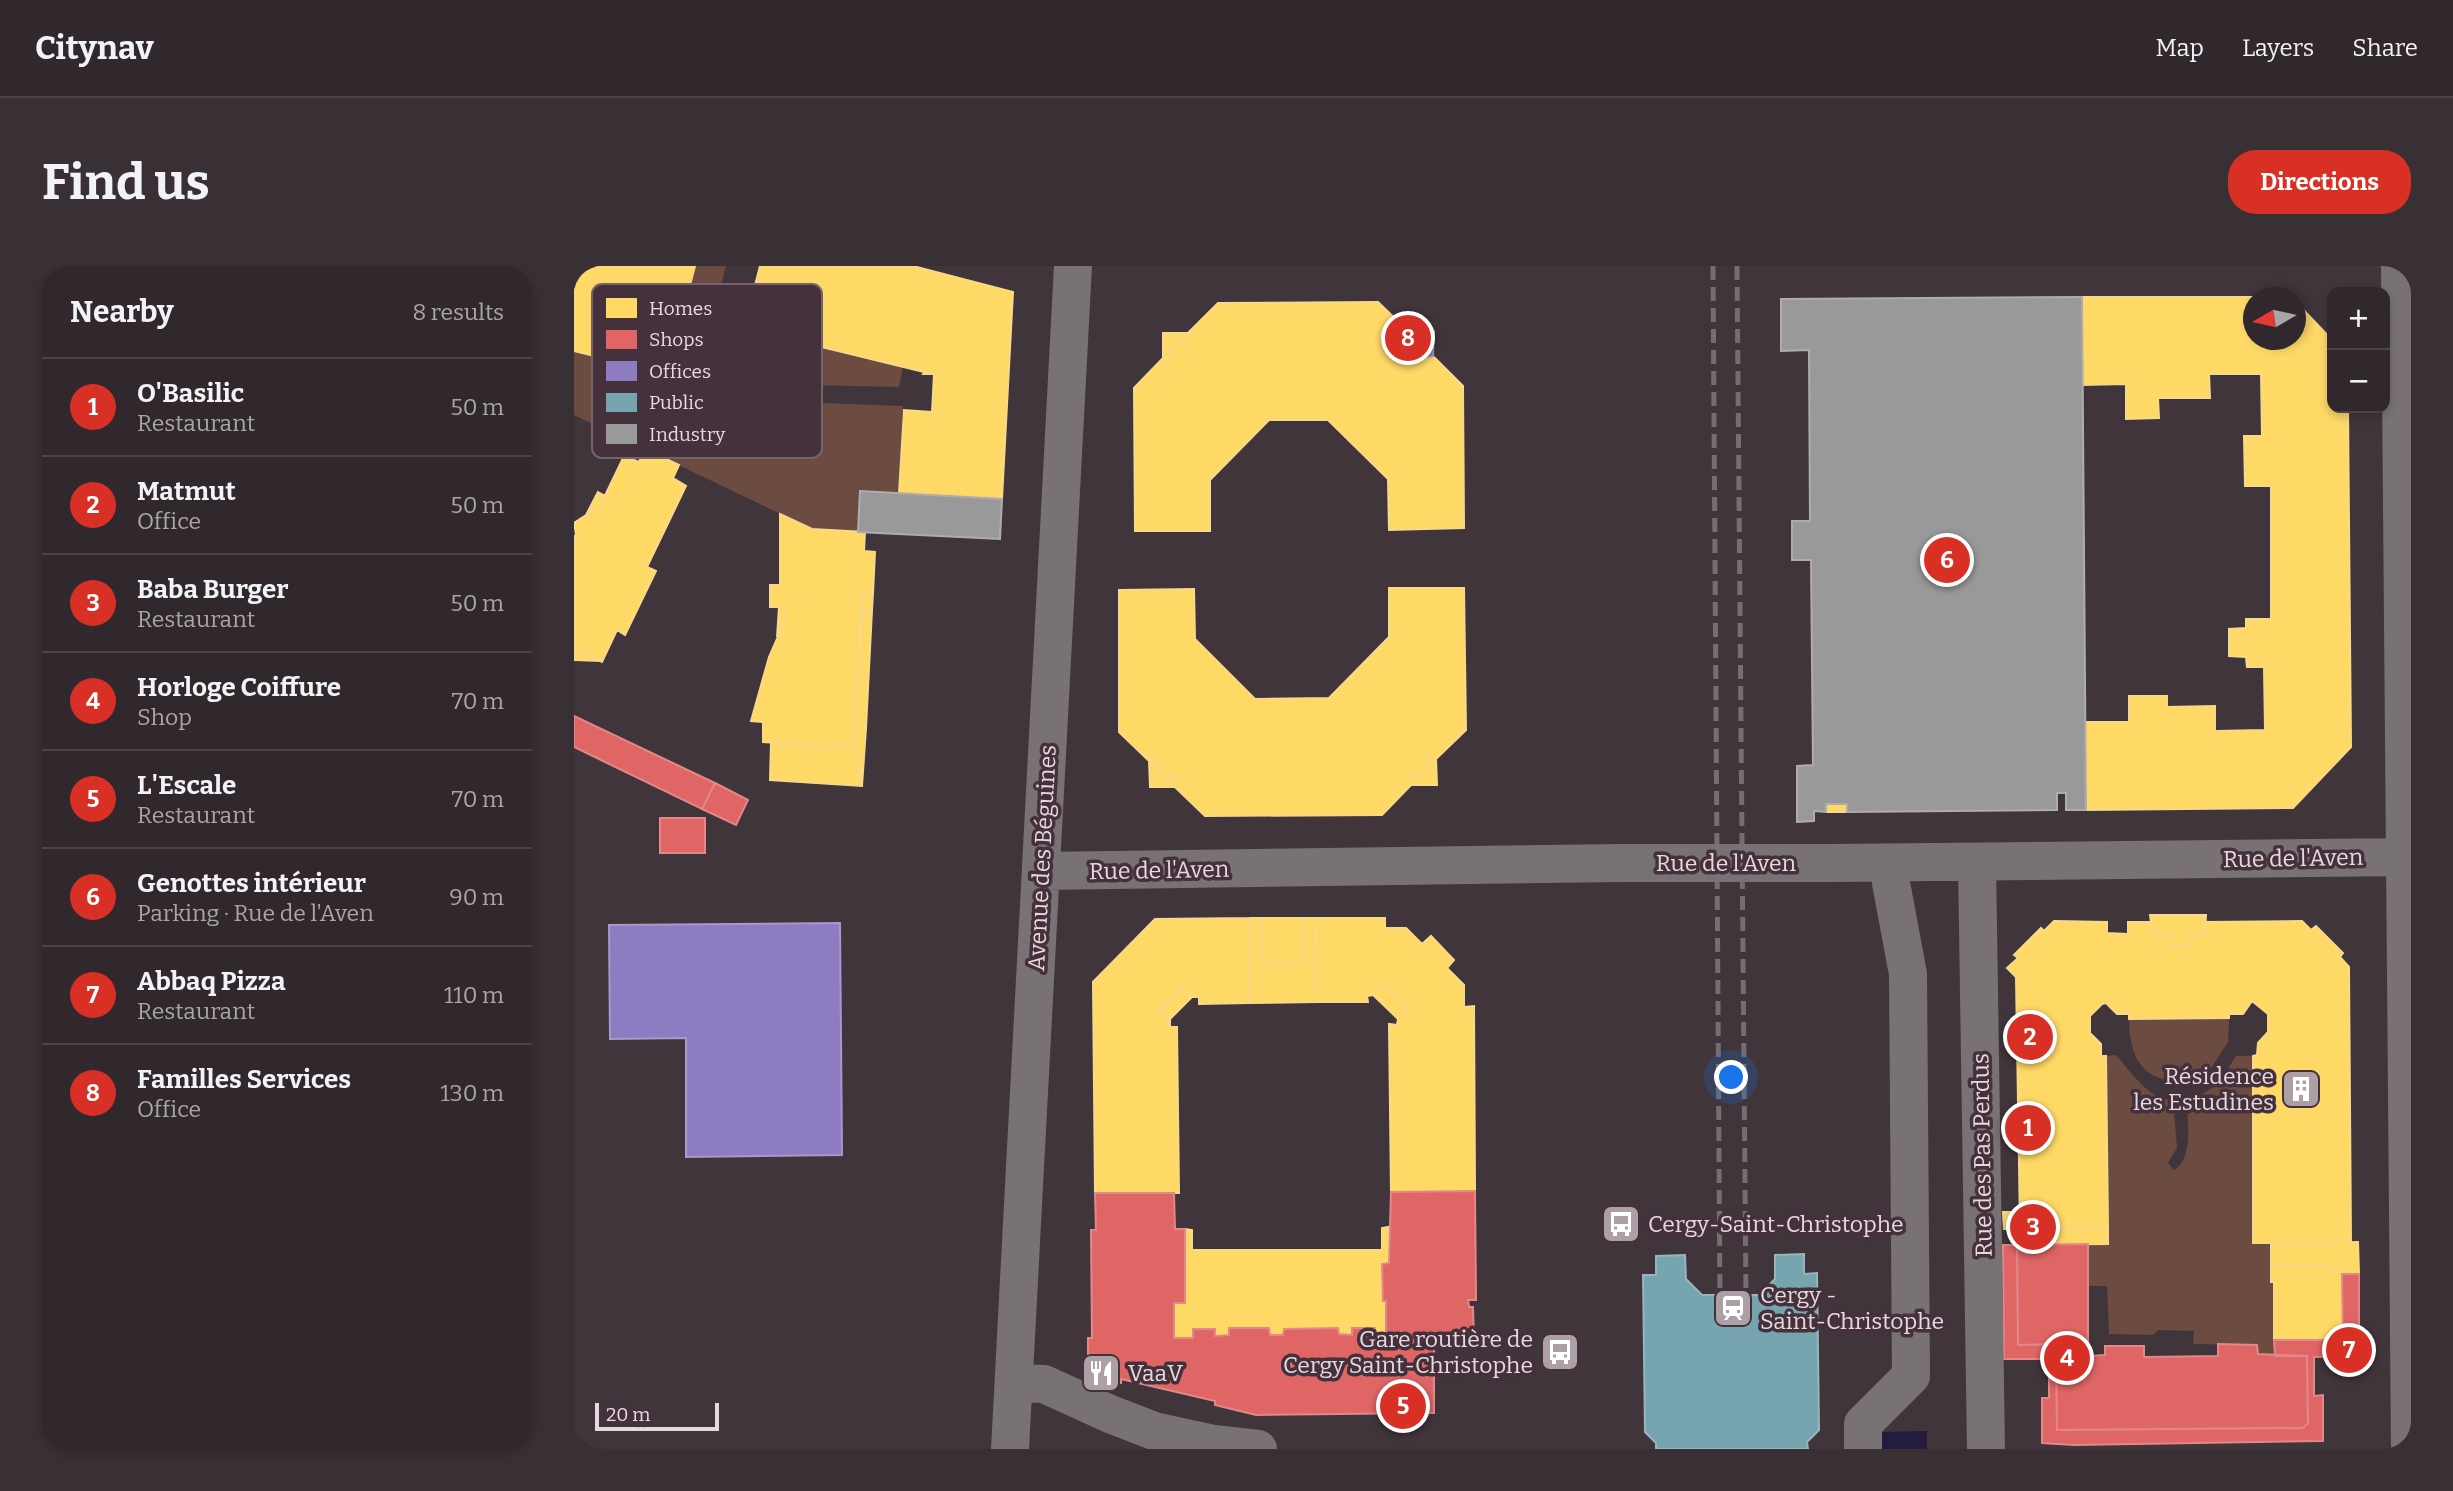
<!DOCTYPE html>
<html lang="en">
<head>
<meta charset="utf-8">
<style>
  body { margin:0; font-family:Bitter,serif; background:#383034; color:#f1f3f6 }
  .controls { position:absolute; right:21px; top:21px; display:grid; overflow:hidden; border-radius:14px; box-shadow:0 4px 10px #0003 }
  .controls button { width:63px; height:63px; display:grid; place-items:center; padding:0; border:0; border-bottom:2px solid #4b4448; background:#30282c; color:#f1f3f6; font:35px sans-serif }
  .compass { position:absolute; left:1669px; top:21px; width:63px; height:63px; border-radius:50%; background:#30282c; box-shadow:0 4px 10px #0003; rotate:261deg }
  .scale { position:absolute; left:21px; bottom:18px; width:124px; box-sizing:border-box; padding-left:7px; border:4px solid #e6d9df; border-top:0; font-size:19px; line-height:24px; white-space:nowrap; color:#e6d9df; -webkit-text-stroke:5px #44313b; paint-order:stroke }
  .you { position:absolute; left:1158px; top:812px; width:24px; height:24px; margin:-18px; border:5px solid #fff; border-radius:50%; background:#1a73e8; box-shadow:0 0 0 10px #1a73e833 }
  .badge { display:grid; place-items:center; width:46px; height:46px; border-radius:50%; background:#d93025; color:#fff; font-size:23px; font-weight:700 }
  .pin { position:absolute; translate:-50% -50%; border:4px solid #fff; box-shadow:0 2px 7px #0006 }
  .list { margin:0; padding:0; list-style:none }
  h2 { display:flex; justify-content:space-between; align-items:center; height:91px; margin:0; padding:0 28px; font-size:30px }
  h2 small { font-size:23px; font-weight:400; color:#a8a6a9 }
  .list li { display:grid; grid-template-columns:46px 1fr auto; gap:21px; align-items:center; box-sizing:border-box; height:98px; padding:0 28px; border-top:2px solid #4b4448 }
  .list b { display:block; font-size:26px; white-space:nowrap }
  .list p { margin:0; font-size:23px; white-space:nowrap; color:#a8a6a9 }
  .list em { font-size:23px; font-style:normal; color:#a8a6a9 }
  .map { position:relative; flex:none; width:1837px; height:1183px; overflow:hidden; border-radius:28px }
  header { display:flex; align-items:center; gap:42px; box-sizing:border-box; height:98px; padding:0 35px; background:#30282c; border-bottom:2px solid #4b4448 }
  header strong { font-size:33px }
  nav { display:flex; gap:38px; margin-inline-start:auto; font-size:24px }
  .intro { display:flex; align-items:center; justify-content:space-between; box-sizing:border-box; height:168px; padding:0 42px }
  h1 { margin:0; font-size:49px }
  .button { padding:18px 32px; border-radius:28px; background:#d93025; color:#fff; font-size:24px; font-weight:700 }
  main { display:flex; gap:42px; padding:0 42px }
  aside { flex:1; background:#30282c; border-radius:28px; box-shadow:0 4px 10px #0003 }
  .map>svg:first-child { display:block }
  .green { fill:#6c4b41 }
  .water { fill:#231c3e }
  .homes { fill:#ffd966; stroke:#f8d98a; stroke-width:2 }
  .shops { fill:#e06666; stroke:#e2888a; stroke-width:2 }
  .offices { fill:#8e7cc3; stroke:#a898cb; stroke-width:2 }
  .public { fill:#76a5af; stroke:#98b5bd; stroke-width:2 }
  .industry { fill:#999; stroke:#b0acae; stroke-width:2 }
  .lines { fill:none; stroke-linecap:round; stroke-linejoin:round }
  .minor { stroke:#787274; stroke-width:38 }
  .rail { stroke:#746d71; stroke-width:5; stroke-dasharray:14 7; stroke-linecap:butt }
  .minor-bridge { stroke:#787274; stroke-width:38 }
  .labels { text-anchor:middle; stroke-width:7; stroke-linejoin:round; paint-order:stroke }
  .street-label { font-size:23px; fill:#e6d9df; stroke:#44313b }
  .poi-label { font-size:23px; fill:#e6d9df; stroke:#44313b; text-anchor:start }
  .key { fill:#44313b; stroke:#75636c; stroke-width:2 }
  .key-label { font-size:19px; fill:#e6d9df }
</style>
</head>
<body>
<header>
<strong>Citynav</strong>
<nav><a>Map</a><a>Layers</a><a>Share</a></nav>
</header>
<div class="intro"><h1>Find us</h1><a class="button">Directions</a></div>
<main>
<aside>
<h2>Nearby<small>8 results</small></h2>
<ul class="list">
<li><span class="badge">1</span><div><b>O'Basilic</b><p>Restaurant</p></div><em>50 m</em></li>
<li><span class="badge">2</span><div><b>Matmut</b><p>Office</p></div><em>50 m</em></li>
<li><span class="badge">3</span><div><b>Baba Burger</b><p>Restaurant</p></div><em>50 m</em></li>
<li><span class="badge">4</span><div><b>Horloge Coiffure</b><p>Shop</p></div><em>70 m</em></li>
<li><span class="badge">5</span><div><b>L'Escale</b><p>Restaurant</p></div><em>70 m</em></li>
<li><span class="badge">6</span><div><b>Genottes intérieur</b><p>Parking · Rue de l'Aven</p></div><em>90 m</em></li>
<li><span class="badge">7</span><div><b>Abbaq Pizza</b><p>Restaurant</p></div><em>110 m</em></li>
<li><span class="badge">8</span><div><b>Familles Services</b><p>Office</p></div><em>130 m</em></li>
</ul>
</aside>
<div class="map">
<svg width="1837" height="1183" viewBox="0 0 1837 1183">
  <rect width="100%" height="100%" fill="#40353b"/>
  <path class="green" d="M121,0h31l-27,106 -24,62 46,19 -4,-54 186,7 -4,87 -39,-2 -2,41 -46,-3 -238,-114v-64z
    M181,18l-11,44 159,39 -4,20 -177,-4c-2,-43 -5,-71 33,-99z
    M1655,752l-1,24 -22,34 -9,7c-48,0 -67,-14 -68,-64z
    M1542,789c15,17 33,45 57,45l4,48 -9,15 6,7c20,-11 13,-50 13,-69 31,-13 32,-18 49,-45h17v187h18v39h3v72h-16l-1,-9 -64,-1 1,-13 -36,-1 -5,5 -44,-1 -2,-48h-19v-42l20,-1 -2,-187z"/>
  <path class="water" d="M1353,1165v18h-51l-1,-17z"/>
  <path class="homes" d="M6,0h115l-28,108 -93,-23v-73z
    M186,0h153l100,26 -11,207 -103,-6 5,-83 28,2 2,-38h-11l1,-2 -180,-44z
    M1508,31h209l-37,1v42h42v-38l36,38v68h16l3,339 -58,61 -207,2 -1,-88h44v-26h38v11l48,-1v25l50,-1 -1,-63h-17l-1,-10 -17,-1v-27l17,-1v-9h25v-133h-26l-1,-50h18l-1,-62h-52l1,24h-52l1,20 -33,1v-35l-44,1z
    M804,36l30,29v9l2,3 5,-5 12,11 -5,5 2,3 9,-1 30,30 1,142 -75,2 -1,-51 -60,-59h-59l-59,60v51h-75l-1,-143 29,-30 8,1 3,-3 -4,-5 11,-11 4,4 3,-3v-8l30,-30z
    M589,67h25v8l-3,3 -4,-4 -11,11 4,5 -3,3 -8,-1z
    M71,183l34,16 -6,13 13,8 -39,81 9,4 -31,64 -8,-5 -15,32 -28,-13v-111l2,-4 -2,-11 26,-17 24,-50 15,6z
    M24,226l7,4 -5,10 -14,9z
    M206,248l32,15 53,3 -1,19 11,1 -2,41 -11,-1 -8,154 -23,-1v4l-13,-1v-3l-10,-1v3h-14v-3l-31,-2v-20l-12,-1 18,-64 15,-34 1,-16h-15v-22h10z
    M815,322h75l2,142 -30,29 -9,1 -2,2 4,5 -11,11 -5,-4 -2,2v9l-29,30 -177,1 -30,-29 1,-9 -3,-4 -5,5 -12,-11 5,-5 -3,-2h-9l-30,-29v-142l75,-1 1,50 60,60 74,-1 60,-61z
    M288,326l11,1 -1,17 -10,-1z
    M205,341h6l-1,16 -7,14z
    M288,343l10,1 -6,118h-11z
    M0,383l27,12 -27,-1z
    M281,462h11l-4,58 -8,-40z
    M197,476l23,2v3h14v-3l10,1v3l13,1v-4l23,1 8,40 -92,-6z
    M862,493l1,26h-26v-9l2,-2 5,4 11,-11 -4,-5 2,-2z
    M575,495h9l3,2 -5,5 12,11 5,-5 3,4 -1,9h-25z
    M1252,538h21v8h-21z
    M1576,649h56l-1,20h-17v10h-18l-1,-9 -16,-1z
    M676,652l-1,85 -50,1v-7h-7l-10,-10 -23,23 11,10v7h7l2,166h-84l-2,-211 62,-63z
    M676,652h11l1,45h42v-45h12l1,84 -68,1z
    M687,652h43v45h-42z
    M742,652h69v10h21l16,16 9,-8 23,24 -7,8 17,17v22l10,-1 1,185 -84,1 -2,-168 8,1 1,-6 10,-11 -26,-24 -9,11 -6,1 1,6h-51z
    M1480,655l53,1v11l21,1v-12h24l1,13 16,1 1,9h18v-10h17v-13l97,-1 9,9 5,-4 27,27 -3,4 9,10 2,275 -98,1v-187l4,-1 1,-12 10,-11v-18l-16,-13 -9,13h-14v4l-100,1v-5h-12l-11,-11 -4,1 -12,12v17l11,11v12h5l2,172h-88l-4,-251 -9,-9 11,-10 -4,-3 27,-27 3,3z
    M808,718l26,24 -10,11 -25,-24z
    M608,721l10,10 -23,23 -10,-10z
    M1429,946h8l1,17h-8z
    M814,961l1,36 -7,1 1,37h3v37h-11v-10h-23v7l-13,-1 -1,-6 -54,1 -1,6h-13l-1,-7h-40v7l-14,1v-7h-22v9h-19v-35h11v-74l7,1v20h190v-22z
    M1446,962h88v16l-89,1z
    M1784,976l1,32h-17l-16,-9 -55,1v-23z
    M1752,999l16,9 1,66h-69v-58h-3v-16z
    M1482,1078h32v11l-1,2 -31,1z"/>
  <path class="shops" d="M0,450l141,67 -13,26 -128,-62z
    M141,517l33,17 -12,25 -34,-16z
    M86,552h45v35h-45z
    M901,925l1,109h-8l1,7h4l1,35h-40v71l-178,2 -41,-10v-4l-94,-22v4l-33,-7v-38h4l-1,-108h5l-1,-37h79l1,36h10v74h-11v35h19v-9h22v7l14,-1v-7h40l1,7h13l1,-6 54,-1 1,6 13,1v-7h23v10h11v-37h-3l-1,-37 7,-1 2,-71z
    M1514,978v100l-70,1 -1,-100z
    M1429,979h14l1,100 38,-1 1,86 246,-2 5,-5 -1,-67h-32l-1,-16h69l-1,-66h17v82l-45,1v39l9,-1v46l-249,4 -32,-2v-45h7v-39h-45z
    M1644,1078l39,1 1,9 49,2 1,67 -5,5 -246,2 -1,-72 49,-3v-9h39v11l74,-1z"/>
  <path class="offices" d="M834,65h26l-1,25 -9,1 -2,-3 5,-5 -12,-11 -5,5 -2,-3z
    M266,657l2,232 -156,2v-119l-76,1 -1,-114z"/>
  <path class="public" d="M1230,988v20l13,-1 2,157 -12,12 1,7h-152v-6l-11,-11 -2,-157h13v-19l29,-1 1,24 16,16h57l16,-16v-24z"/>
  <path class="industry" d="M1508,31l4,513h-20v-17h-9v17l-210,2v-8h-21v8l-12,-1v10l-17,1v-56l16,-1 -2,-205h-19v-39h18l-1,-171 -28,1v-52z
    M286,225l142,8 -2,40 -142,-7z"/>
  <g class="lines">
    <path class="minor" d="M1826,0l10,1183
      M1403,596l9,587
      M1260,597l577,-6
      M467,605l582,-8
      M440,1117l30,1 66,30 44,17 60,13 44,5
      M436,1183l63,-1183
      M1289,1183v-25l48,-48 -3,-402 -17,-91"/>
    <path class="rail" d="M1139,0l7,1035
      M1163,0l9,1033"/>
    <path class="minor-bridge" d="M1049,597h211"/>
  </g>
  <defs>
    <symbol id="building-square" viewBox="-11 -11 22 22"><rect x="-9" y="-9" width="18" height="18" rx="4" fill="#aca0a6" stroke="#44313b"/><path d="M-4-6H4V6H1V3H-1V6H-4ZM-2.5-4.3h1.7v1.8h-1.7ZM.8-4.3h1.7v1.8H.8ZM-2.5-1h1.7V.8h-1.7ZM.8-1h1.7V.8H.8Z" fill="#fff"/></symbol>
    <symbol id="bus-square" viewBox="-11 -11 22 22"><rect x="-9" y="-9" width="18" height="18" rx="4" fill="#aca0a6" stroke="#44313b"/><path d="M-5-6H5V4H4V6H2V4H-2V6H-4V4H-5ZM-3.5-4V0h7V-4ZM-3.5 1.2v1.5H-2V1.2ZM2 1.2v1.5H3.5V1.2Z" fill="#fff"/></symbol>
    <symbol id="station-square" viewBox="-11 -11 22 22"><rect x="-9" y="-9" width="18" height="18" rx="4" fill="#aca0a6" stroke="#44313b"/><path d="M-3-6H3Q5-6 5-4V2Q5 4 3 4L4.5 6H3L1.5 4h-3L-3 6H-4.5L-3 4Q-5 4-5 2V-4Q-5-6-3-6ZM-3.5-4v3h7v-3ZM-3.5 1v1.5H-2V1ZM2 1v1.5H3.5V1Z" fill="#fff"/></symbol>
    <symbol id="restaurant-square" viewBox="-11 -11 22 22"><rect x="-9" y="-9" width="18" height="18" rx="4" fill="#aca0a6" stroke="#44313b"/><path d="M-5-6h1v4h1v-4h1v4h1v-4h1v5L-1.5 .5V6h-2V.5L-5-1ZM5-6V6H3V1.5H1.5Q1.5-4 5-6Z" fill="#fff"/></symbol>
  </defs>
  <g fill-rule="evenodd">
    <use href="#building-square" x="1705" y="801" width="44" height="44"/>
    <use href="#bus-square" x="1025" y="936" width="44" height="44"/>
    <use href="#station-square" x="1137" y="1020" width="44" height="44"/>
    <use href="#bus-square" x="964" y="1064" width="44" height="44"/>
    <use href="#restaurant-square" x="505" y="1085" width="44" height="44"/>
  </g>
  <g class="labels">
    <g class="street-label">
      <text transform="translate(468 592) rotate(-87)" y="8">Avenue des Béguines</text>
      <text transform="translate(1719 592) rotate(-1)" y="8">Rue de l'Aven</text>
      <text x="1152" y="605">Rue de l'Aven</text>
      <text transform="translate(585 604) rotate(-1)" y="8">Rue de l'Aven</text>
      <text transform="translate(1408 889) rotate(-91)" y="8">Rue des Pas Perdus</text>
    </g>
    <g class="poi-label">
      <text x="1700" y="818" text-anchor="end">Résidence<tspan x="1700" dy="26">les Estudines</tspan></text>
      <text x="1074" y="966">Cergy-Saint-Christophe</text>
      <text x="1186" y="1037">Cergy -<tspan x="1186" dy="26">Saint-Christophe</tspan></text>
      <text x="959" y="1081" text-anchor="end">Gare routière de<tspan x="959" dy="26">Cergy Saint-Christophe</tspan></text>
      <text x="554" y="1115">VaaV</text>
    </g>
  </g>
  <rect x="18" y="18" width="230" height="174" rx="10" class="key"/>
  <rect x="32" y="32" width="31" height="20" fill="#ffd966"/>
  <rect x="32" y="64" width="31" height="19" fill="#e06666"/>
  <rect x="32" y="95" width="31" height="20" fill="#8e7cc3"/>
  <rect x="32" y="127" width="31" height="19" fill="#76a5af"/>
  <rect x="32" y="158" width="31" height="20" fill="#999"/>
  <g class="key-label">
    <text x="75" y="49">Homes</text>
    <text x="75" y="80">Shops</text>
    <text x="75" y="112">Offices</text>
    <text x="75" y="143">Public</text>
    <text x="75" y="175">Industry</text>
  </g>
</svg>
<div class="controls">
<button>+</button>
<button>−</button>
</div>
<svg class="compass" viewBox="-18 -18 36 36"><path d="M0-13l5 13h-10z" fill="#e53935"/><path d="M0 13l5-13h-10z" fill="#a8a6a9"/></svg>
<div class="scale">20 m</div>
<div class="you"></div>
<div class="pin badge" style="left:1454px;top:862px">1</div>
<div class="pin badge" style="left:1456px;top:771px">2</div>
<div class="pin badge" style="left:1459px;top:961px">3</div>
<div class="pin badge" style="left:1493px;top:1092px">4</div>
<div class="pin badge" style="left:829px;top:1140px">5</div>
<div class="pin badge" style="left:1373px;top:294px">6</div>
<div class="pin badge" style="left:1775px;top:1084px">7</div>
<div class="pin badge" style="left:834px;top:72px">8</div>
</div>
</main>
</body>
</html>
